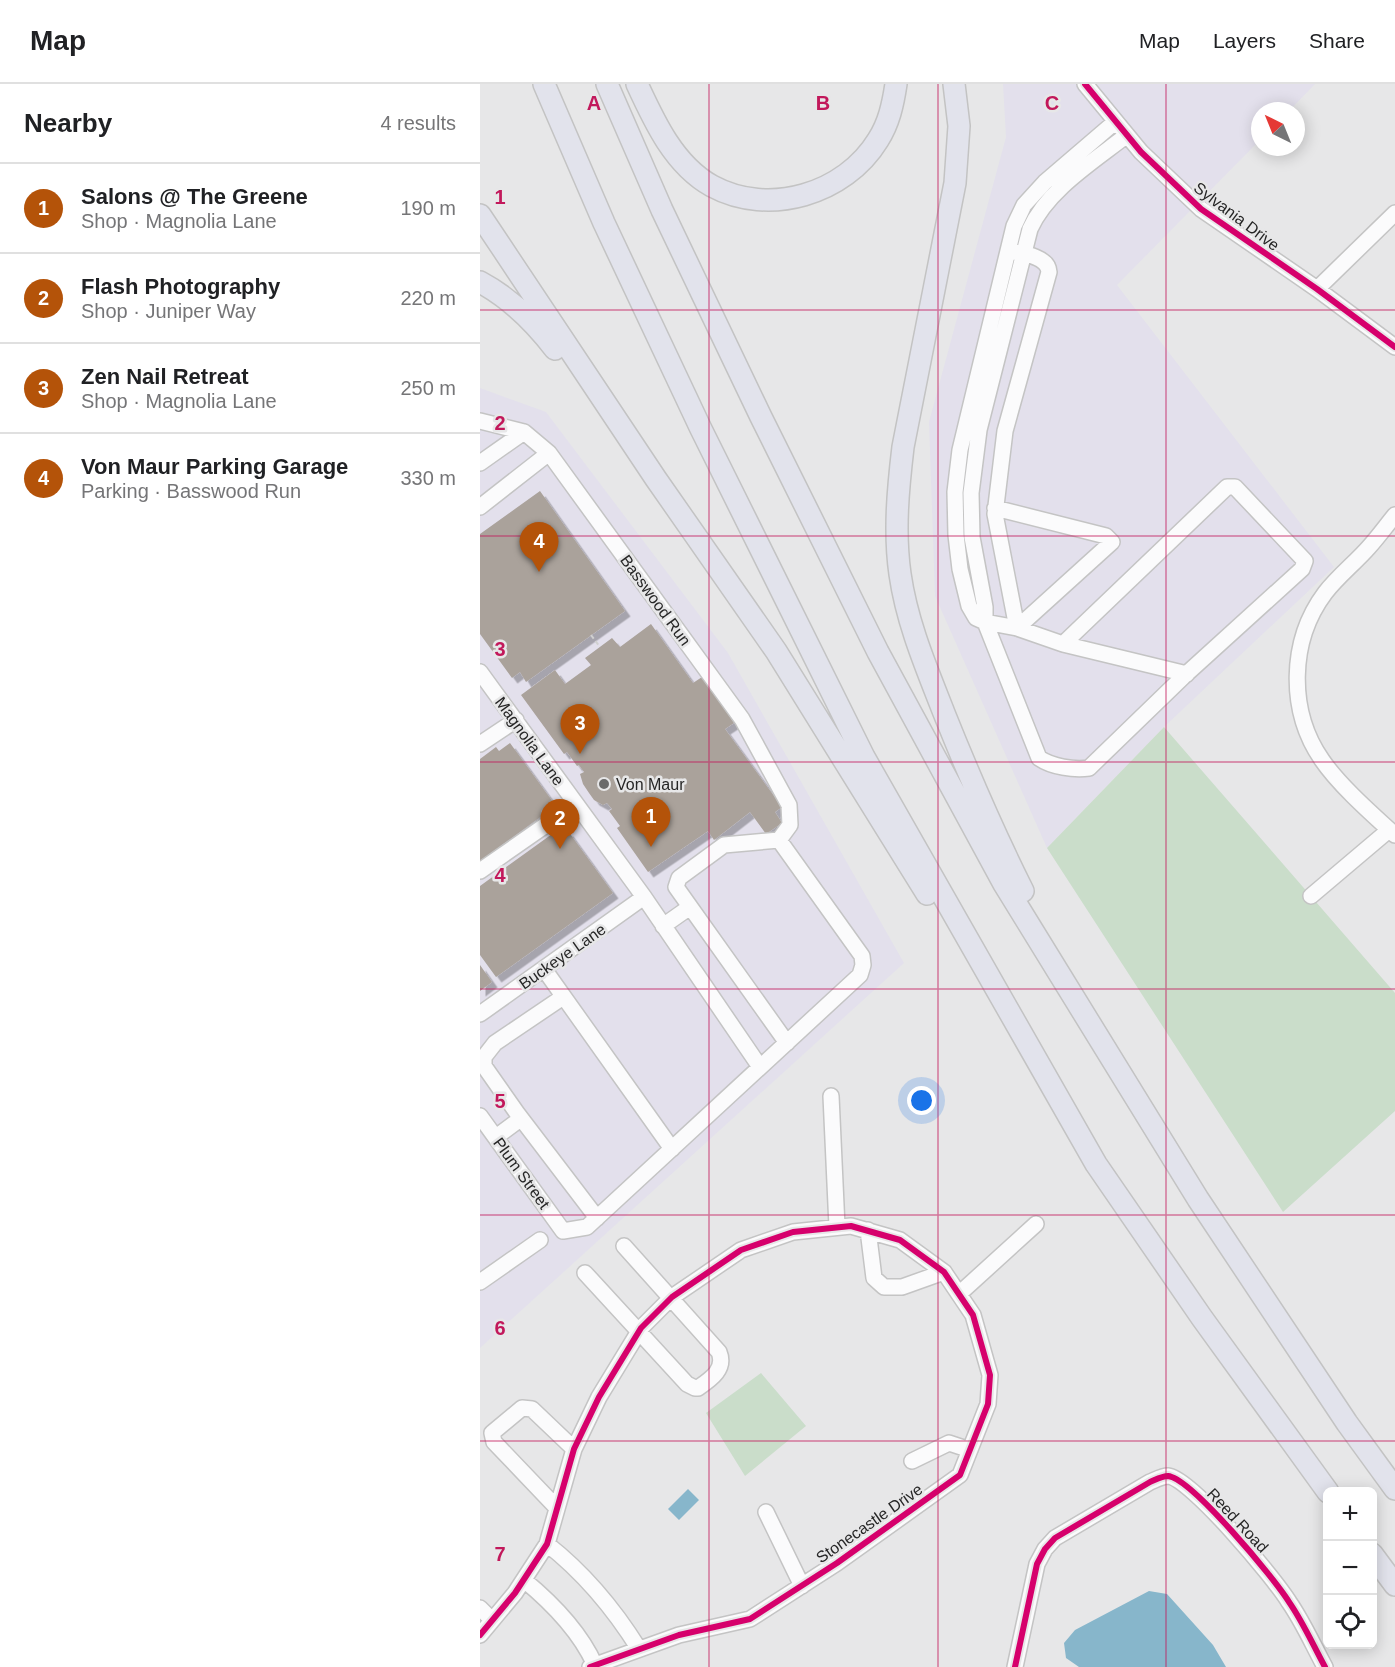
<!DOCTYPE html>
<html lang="en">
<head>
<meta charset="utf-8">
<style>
  body { margin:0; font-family:Arial,sans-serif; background:#f2f2f2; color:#202124 }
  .controls { position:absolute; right:18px; bottom:18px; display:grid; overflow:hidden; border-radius:9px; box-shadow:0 3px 15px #0003 }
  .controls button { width:54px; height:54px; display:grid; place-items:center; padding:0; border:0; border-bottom:2px solid #e0e0e0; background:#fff; color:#202124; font:30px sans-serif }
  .compass { position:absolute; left:771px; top:18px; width:54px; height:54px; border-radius:50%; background:#fff; box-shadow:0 3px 15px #0003; rotate:317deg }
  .you { position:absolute; left:442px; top:1017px; width:21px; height:21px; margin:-15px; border:4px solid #fff; border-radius:50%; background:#1a73e8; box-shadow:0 0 0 9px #1a73e833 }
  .badge { display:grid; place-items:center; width:39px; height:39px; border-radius:50%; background:#b45309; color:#fff; font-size:20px; font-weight:700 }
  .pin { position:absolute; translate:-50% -50px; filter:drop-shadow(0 2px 3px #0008) }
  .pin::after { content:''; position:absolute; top:32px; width:21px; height:18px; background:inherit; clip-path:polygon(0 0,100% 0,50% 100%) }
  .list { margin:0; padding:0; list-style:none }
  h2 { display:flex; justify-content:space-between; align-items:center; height:78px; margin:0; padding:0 24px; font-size:26px }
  h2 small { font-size:20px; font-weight:400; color:#757577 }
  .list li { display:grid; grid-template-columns:39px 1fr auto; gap:18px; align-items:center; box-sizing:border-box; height:90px; padding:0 24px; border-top:2px solid #e0e0e0 }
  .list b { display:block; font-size:22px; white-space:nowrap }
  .list p { margin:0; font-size:20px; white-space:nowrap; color:#757577 }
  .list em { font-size:20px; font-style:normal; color:#757577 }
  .icon { flex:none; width:33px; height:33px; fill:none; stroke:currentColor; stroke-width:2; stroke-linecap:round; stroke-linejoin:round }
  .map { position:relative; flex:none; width:915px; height:1583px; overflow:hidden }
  header { display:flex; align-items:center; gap:36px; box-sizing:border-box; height:84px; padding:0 30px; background:#fff; border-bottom:2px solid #e0e0e0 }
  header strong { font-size:28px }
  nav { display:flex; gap:33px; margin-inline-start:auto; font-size:21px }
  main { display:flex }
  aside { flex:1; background:#fff }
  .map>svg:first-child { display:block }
  .commercial { fill:#e3e0ec }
  .green { fill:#caddca }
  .water { fill:#87b6cb }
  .building { fill:#aaa29b; filter:url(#shadow) }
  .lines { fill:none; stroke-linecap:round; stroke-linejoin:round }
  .minor-casing { stroke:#c4c4c4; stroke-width:18 }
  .highway-casing { stroke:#c3c3c3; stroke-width:24 }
  .path { stroke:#d0d0d0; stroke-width:2; stroke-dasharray:4.5 3; stroke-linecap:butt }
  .minor { stroke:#fbfbfc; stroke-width:15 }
  .highway { stroke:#e2e3ec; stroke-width:21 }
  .cycleway-casing { stroke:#e7e7e8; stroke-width:10 }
  .cycleway { stroke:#d6006c; stroke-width:6 }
  .grid { fill:none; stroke:#c2185b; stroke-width:1.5; stroke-opacity:0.55 }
  .poi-dot { fill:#6a6a6a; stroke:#e7e7e8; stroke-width:2 }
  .labels { text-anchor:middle; stroke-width:5; stroke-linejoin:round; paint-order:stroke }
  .street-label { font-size:16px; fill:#262626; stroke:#e7e7e8 }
  .poi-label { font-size:16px; fill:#262626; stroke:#e7e7e8; text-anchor:start }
  .grid-label { font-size:20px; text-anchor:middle; font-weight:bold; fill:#c2185b; stroke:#e7e7e8; stroke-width:5; stroke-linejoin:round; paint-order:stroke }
</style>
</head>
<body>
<header>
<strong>Map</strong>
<nav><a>Map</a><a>Layers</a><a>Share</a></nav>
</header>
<main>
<aside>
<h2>Nearby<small>4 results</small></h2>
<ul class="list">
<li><span class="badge">1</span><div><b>Salons @ The Greene</b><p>Shop · Magnolia Lane</p></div><em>190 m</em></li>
<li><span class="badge">2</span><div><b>Flash Photography</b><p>Shop · Juniper Way</p></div><em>220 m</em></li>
<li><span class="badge">3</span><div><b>Zen Nail Retreat</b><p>Shop · Magnolia Lane</p></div><em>250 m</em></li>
<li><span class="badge">4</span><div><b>Von Maur Parking Garage</b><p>Parking · Basswood Run</p></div><em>330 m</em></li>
</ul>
</aside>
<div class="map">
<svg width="915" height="1583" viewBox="0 0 915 1583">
  <defs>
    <filter id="shadow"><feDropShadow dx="5.5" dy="5.5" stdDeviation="0" flood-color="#0004"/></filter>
  </defs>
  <rect width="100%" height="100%" fill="#e7e7e8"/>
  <path class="commercial" d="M523,0h312l-26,27h-29v29l-143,145 217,282 -170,160 -117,121 -112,-252 -6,-174 77,-285z
    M0,304l66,24 182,241 176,310 -424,385z"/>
  <path class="green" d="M684,643l231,266v118l-112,101 -236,-364z
    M281,1289l45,53 -61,50 -39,-63z"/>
  <path class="water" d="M208,1405l11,11 -20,20 -11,-11z
    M669,1507l18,3 46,51 13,22h-147l-13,-9 -2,-15 11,-13z"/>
  <path class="building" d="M60,407l85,120 -99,71 -6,-10 -8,6 -32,-44v-100z
    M171,540l42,59 9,-6 32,46 -9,6 57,78 -7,5 7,11 -16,11 -16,-22 -36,28 -6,-9 -60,41 -31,-44 3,-2 -11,-15 3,-2 -5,-6 -4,2 -9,-5 -5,-7 -6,-9 -3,-10 4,-2 -5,-7 -2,1 -10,-14 -3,2 -43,-59 34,-25 10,14 26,-19 -6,-7 27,-20 8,9z
    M30,659l43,59 -12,9 2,4 -63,46v-102l16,-12 3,4z
    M79,745l9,2 45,62 -117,84 -16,-22v-69z
    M0,881l12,17 -12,9z"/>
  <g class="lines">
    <defs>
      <path id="minor" d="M605,0l56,68 60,57 116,80 78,58
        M635,38l-70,60 -21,23 -10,21 -54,224 -5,42 1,43 4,34 9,37 7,12 9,4 32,6 46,16 164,-157h8l70,74 -3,8 -119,108 -94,91c-15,2 -37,-1 -50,-10l-54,-136v-15l-13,-70 -1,-44 8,-63 51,-201c17,-39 64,-68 97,-94
        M533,168c13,2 35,5 36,20l-44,159 -10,83 22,114
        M837,205l78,-76
        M0,337l44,11 25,21 193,266 47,86 1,20 -11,15 83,116 1,9 -3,10 -273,252 -24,4 -83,-115
        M0,379l44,-31
        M0,423l69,-54
        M515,424l111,28 6,6 -95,86
        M915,431c-9,11 -17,22 -26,32 -14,16 -31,29 -44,46 -36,48 -37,118 -3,167 17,25 50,54 73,75
        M583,560l124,30
        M0,588l164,225 116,170
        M0,660l36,-24
        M299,756l-55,5 -45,33 -3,9 111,156
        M0,787l96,-67
        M831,812l78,-66
        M183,842l27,-19
        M64,885l128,180
        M0,930l164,-117
        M351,1012l6,131
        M37,1029l80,105
        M16,1053l23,-17 -2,-7 -33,-47v-9l11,-14 68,-46
        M388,1146l6,48 10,9h18l42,-15
        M105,1189l102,111 8,4h3c13,-9 28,-19 21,-36l-95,-106
        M0,1198l60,-42
        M479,1210l77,-70
        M432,1377l37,-18 21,7
        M77,1424l-63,-66 -2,-9 30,-25 10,1 42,40
        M286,1428l36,74
        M67,1460c37,29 67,65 92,105
        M44,1496c28,23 56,52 71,85
        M0,1524l12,12
        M0,1551l35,-42 32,-49 27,-95 25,-52 42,-69 31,-31 69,-47 52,-18 58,-6 49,14 44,32 29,43 17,60 -2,29 -28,71 -123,88 -87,56 -71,16 -89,32
        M535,1583l22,-103 8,-15 10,-11 95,-56c5,-2 12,-6 18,-6 23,2 107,103 121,126 14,20 24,43 36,65"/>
      <path id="highway" d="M64,0l60,139 97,206 163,328 232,407 106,154 126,174
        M127,0l55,126 99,207 117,235 126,232 194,315 149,224 48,66
        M157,0c17,37 37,81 75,102 57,31 133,8 166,-46 11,-17 15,-36 18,-56
        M474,0l5,42 -4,57 -52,264c-5,42 -9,85 -3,127 7,49 26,93 44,139 24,60 50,120 79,178
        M0,131l176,264 120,172 151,243
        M0,198c30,16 55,41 75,67
        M892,1470l23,31"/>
    </defs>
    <use href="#minor" class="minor-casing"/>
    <use href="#highway" class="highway-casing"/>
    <path class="path" d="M111,551l9,12"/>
    <use href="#minor" class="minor"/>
    <use href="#highway" class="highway"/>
    <defs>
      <path id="cycleway" d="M605,0l56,68 60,57 116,80 78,58
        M0,1551l35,-42 32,-49 27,-95 25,-52 42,-69 31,-31 69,-47 52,-18 58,-6 49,14 44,32 29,43 17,60 -2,29 -28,71 -123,88 -87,56 -71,16 -89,32
        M535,1583l22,-103 8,-15 10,-11 95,-56c5,-2 12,-6 18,-6 23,2 107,103 121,126 14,20 24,43 36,65"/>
    </defs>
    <use href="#cycleway" class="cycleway-casing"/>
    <use href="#cycleway" class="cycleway"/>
  </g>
  <path class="grid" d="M229,0v1583M458,0v1583M686,0v1583M0,226h915M0,452h915M0,678h915M0,905h915M0,1131h915M0,1357h915"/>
  <circle class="poi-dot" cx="124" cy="700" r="6"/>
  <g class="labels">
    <g class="street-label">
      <text transform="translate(757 132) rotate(37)" y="6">Sylvania Drive</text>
      <text transform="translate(176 516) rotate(54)" y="6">Basswood Run</text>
      <text transform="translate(50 657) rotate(54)" y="6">Magnolia Lane</text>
      <text transform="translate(82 872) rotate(-35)" y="6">Buckeye Lane</text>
      <text transform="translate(42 1089) rotate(54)" y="6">Plum Street</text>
      <text transform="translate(758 1436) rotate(47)" y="6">Reed Road</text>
      <text transform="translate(389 1439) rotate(-35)" y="6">Stonecastle Drive</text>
    </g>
    <g class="poi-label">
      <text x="136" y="706">Von Maur</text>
    </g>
  </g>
  <g class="grid-label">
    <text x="114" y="26">A</text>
    <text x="343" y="26">B</text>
    <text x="572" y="26">C</text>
    <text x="20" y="120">1</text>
    <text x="20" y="346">2</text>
    <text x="20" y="572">3</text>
    <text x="20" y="798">4</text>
    <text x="20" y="1024">5</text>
    <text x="20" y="1251">6</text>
    <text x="20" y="1477">7</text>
  </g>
</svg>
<div class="controls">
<button>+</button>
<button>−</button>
<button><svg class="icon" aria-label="locate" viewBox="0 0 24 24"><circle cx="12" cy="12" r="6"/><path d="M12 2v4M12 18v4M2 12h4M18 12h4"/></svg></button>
</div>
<svg class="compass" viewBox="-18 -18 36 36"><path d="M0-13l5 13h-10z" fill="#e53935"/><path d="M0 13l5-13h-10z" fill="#757577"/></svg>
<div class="you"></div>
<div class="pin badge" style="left:171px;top:763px">1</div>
<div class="pin badge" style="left:80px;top:765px">2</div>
<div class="pin badge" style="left:100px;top:670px">3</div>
<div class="pin badge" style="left:59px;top:488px">4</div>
</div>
</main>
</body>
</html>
